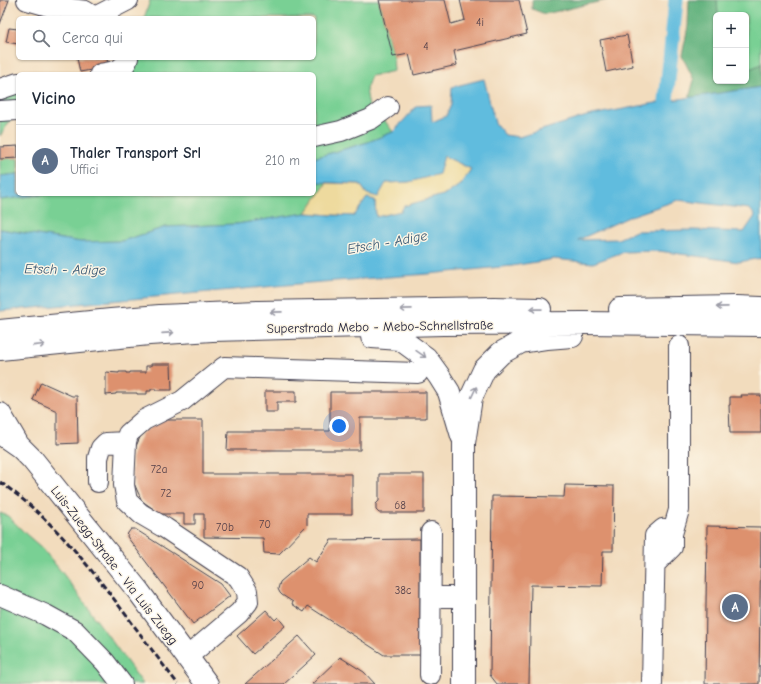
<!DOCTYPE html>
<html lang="it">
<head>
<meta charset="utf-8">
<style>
  body { margin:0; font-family:"Comic Neue",sans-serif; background:#f6f6f7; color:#1f2937 }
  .controls { position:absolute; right:12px; top:12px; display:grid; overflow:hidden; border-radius:6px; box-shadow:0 1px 3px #0004 }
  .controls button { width:36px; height:36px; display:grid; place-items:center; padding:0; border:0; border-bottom:1px solid #e0e1e3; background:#fff; color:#1f2937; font:20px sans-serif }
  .you { position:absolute; left:339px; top:426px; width:14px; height:14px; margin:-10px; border:3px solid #fff; border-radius:50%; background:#1a73e8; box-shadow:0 0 0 6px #1a73e833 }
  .badge { display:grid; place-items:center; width:26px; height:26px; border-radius:50%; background:#d1495b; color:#fff; font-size:13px; font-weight:700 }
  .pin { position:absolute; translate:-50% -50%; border:2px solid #fff; box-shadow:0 1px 4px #0006 }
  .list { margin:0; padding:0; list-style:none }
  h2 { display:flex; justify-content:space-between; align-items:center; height:52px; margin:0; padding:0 16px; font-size:17px }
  h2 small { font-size:13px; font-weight:400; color:#747a83 }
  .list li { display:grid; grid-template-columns:26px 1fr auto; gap:12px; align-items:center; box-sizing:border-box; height:72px; padding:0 16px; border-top:1px solid #e0e1e3 }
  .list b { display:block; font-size:15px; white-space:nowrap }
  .list p { margin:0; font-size:13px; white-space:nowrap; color:#747a83 }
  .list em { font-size:13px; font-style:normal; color:#747a83 }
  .icon { flex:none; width:22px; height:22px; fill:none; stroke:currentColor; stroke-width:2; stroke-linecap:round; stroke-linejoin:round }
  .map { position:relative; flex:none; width:761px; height:684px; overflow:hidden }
  .search { position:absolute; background:#fff; box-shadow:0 1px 3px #0004; left:16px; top:16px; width:300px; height:44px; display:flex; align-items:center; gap:10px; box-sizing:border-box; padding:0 14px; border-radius:6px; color:#747a83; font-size:15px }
  .panel { position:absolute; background:#fff; box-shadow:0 1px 3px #0004; left:16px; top:72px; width:300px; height:124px; border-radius:6px }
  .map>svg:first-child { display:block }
  .green { fill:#79d094; stroke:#4e7968 }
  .forest { fill:#62b27e; stroke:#426a5c }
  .sand { fill:#eeda9e; stroke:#887e6c }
  .water { fill:#60bcde; stroke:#416f8c; fill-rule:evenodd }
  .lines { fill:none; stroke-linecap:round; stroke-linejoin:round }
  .canal { stroke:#60bcde; stroke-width:15 }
  .building { fill:#dd916e }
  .minor-casing { stroke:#413e4e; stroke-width:22 }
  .major-casing { stroke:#413e4e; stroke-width:24 }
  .highway-casing { stroke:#413e4e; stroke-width:24 }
  .minor { stroke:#fff; stroke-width:20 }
  .major { stroke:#fff; stroke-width:22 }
  .highway { stroke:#fff; stroke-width:22 }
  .rail { stroke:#22223b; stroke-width:3; stroke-dasharray:6 3; stroke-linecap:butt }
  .oneway { stroke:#9c9ca7 }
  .labels { text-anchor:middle; stroke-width:3; stroke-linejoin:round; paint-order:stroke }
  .number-label { font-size:11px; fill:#513e48 }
  .street-label { font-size:13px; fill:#22223b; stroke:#fcf5e5 }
  .water-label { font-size:14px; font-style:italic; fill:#385874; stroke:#fcf5e5 }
</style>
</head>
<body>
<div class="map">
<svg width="761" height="684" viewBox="0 0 761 684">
  <rect width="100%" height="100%" fill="#fcf5e5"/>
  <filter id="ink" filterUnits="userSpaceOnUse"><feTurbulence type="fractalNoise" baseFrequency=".025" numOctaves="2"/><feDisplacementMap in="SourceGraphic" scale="8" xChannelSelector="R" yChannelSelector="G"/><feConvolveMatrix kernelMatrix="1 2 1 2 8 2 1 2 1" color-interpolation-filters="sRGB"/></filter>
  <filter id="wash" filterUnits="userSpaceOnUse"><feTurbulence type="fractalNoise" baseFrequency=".012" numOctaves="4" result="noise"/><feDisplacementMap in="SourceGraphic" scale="16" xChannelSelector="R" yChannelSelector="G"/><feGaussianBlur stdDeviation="0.9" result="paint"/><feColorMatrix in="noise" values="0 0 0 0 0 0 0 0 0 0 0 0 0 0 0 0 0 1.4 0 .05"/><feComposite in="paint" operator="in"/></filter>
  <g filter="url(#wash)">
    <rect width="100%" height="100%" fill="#f2dcbd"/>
    <path class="green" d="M149,0h230l14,57 1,14 -23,5 -5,13 5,30 14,2 8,11 -25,10 -54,16v-84h-214l28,-16h186v-40h-170l6,-17z
      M717,0h44v64l-15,7v-56h-28z
      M18,83v26l-18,27v-47z
      M18,158v16l-18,2v-17z
      M314,182l13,1 -21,30 -69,11 -71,3 -44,14 -41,1 -81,-13v-29l46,-6h268z
      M0,513l8,3 19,19 15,13 22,27 79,109h-143z"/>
    <path class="forest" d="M532,0h75l-62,14 -13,-5z
      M689,0h28l1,15h-2v66h30v-10l15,-7v23l-72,11 5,-18 -12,-24 6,-30z"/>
    <path class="sand" d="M444,156l27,13 -10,15 -14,10 -42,12 -4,5 -25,7 -1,-18 -8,-2 -13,18 -23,-1 -25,-2 21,-30 33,1 7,10 19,-11 23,-1z"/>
    <path class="water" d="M484,79l11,44 10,12 14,2 68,-21 79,-15 95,-14v171l-22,4 -80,-11 -36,1 -30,11 -39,-4 -42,7 -84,8 -119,9 -309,28v-82l81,13 41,-1 44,-14 71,-3 69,-11 25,2 23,1 13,-18 8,2 1,17 25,-6 3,-5 43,-12 14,-10 10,-15 -27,-13 -5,18 -30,8 -23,1 -8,14 -11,-3 -7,-10 -46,-2v-24l54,-16 25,-10 24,-26 14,-1 1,17 14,-6 5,-11 1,-18zM678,200l72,9 5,7 -11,16 -50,-2 -58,1 -18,8 -40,1 53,-24z
      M18,174v20h28l-46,6v-24z"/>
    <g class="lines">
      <path class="canal" d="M666,101l10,-101"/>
    </g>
    <g id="blocks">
      <path class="building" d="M0,0h9l-9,24z
        M379,0h66l6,24 14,-4 -5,-20h59l8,34 -73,17 3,14 -43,10 -5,-21 -16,3z
        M78,13v5h-39v-3z
        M9,28l9,1v15l-12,-2z
        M627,35l6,31 -27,6 -6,-32z
        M77,58h30l1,9 -28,5z
        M18,146v12l-18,1v-12z
        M151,364h20l1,26h-16v-1h-5v2h-4v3h-10v-1h-21v1l-10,1v-23l13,1v-1h7v1h4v-1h16v-6h5z
        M41,382l31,14h5l1,47 -21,1v-33l-24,-11z
        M265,391h31v11h-19v10h-12z
        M330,392h96v26h-66v32h-133l1,-19h102z
        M741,395h20v38h-31l-1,-28h1v-8h12z
        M161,420h42v54h149v40h-45v11l-28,29 -15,-1 -1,-15 -59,-1v-23h-9v10h-11v-10h-23l-19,-13 -10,-22v-24l10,-22z
        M379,474h45v39h-45l-3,-3v-6l3,-3z
        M565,485l49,1 -1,65h-10l-1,35 -71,-1 -2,99h-32l-7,-9 2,-179 72,1z
        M707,526l54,1 -2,157h-54z
        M131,529h4l86,55 9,12 -37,28 -65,-86 -1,-2 1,-3z
        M420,539v116h-36l-76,-49 -4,6 -12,-8 1,-2 -11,-7 -2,-2 -2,-4 2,-7 29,-25 7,5 15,-22z
        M266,610l9,10 3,-3 7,9 -32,28 -16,-18z
        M299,636l17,19 -32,29h-39z
        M340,657l24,15 11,12h-63z"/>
    </g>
  </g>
  <g filter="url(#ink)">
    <use href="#blocks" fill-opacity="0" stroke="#413e4e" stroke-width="1"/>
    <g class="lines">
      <defs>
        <path id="minor" d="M27,0l21,6 37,5 11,7
          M95,17l33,-17
          M100,74c11,-2 25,-3 28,-16
          M0,89l18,-6
          M0,111l18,-1
          M314,137l27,-6 30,-12 17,-12
          M98,482v-24l3,-10 5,-5 20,-1
          M672,534l7,-24v-164
          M0,595l46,20 29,16 30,31 17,22
          M431,597h33
          M187,657l52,-44 9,-11 -1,-11 -9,-14 -73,-49 -24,-14 -14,-13 -3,-16 2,-43 2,-8 16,-14 38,-19 42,-34 194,6
          M430,675l1,-143
          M652,684l3,-148 8,-7 9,5v13l-17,17"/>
        <path id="major" d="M0,414l17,29
          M0,433l20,14 12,12 107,133 68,92
          M464,597v87"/>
        <path id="highway" d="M620,309l117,-2 24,1
          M0,331l111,-11 49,-4 98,-4 236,-4 46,1
          M372,337l28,2 26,19 13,18 10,16 13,44
          M0,349l149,-15 63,-4 231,-6 141,-1 177,2
          M464,597v-154l7,-45 13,-28 17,-17 20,-11 26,-4 25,-2"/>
      </defs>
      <use href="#minor" class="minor-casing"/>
      <use href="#major" class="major-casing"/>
      <use href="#highway" class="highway-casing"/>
      <use href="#minor" class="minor"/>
      <use href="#major" class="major"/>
      <use href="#highway" class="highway"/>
      <path class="rail" d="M0,482c50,35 86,80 123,129 18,24 36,49 55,73"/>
    </g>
    <defs><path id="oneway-shaft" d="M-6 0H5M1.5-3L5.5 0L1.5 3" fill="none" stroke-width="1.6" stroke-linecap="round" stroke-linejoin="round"/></defs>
    <g class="oneway">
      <use href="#oneway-shaft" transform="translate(722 307) rotate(179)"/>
      <use href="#oneway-shaft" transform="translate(406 309) rotate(179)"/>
      <use href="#oneway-shaft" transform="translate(536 309) rotate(-179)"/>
      <use href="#oneway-shaft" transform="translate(276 312) rotate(179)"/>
      <use href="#oneway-shaft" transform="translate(168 333) rotate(-4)"/>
      <use href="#oneway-shaft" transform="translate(39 345) rotate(-6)"/>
      <use href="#oneway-shaft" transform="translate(421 354) rotate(35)"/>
      <use href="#oneway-shaft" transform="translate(474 392) rotate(-65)"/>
    </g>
  </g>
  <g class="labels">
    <g class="number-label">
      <text x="480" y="26">4i</text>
      <text x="426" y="50">4</text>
      <text x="159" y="473">72a</text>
      <text x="166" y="497">72</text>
      <text x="400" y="509">68</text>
      <text x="265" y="528">70</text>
      <text x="225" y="531">70b</text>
      <text x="198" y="589">90</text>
      <text x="403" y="594">38c</text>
    </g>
    <g class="street-label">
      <text transform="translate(380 326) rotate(-1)" y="5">Superstrada Mebo - Mebo-Schnellstraße</text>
      <text transform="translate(115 565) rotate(52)" y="5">Luis-Zuegg-Straße - Via Luis Zuegg</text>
    </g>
    <g class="water-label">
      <text transform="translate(387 242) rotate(-10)" y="5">Etsch - Adige</text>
      <text transform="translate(65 269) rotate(1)" y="5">Etsch - Adige</text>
    </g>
  </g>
</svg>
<div class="controls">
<button>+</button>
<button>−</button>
</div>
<div class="you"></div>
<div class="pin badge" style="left:735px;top:607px;background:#5c6f8a">A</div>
<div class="search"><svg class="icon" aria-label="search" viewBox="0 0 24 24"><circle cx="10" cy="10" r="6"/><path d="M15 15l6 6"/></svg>Cerca qui</div>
<section class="panel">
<h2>Vicino<small></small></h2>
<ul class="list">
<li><span class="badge" style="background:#5c6f8a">A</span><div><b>Thaler Transport Srl</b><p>Uffici</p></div><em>210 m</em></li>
</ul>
</section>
</div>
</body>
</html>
